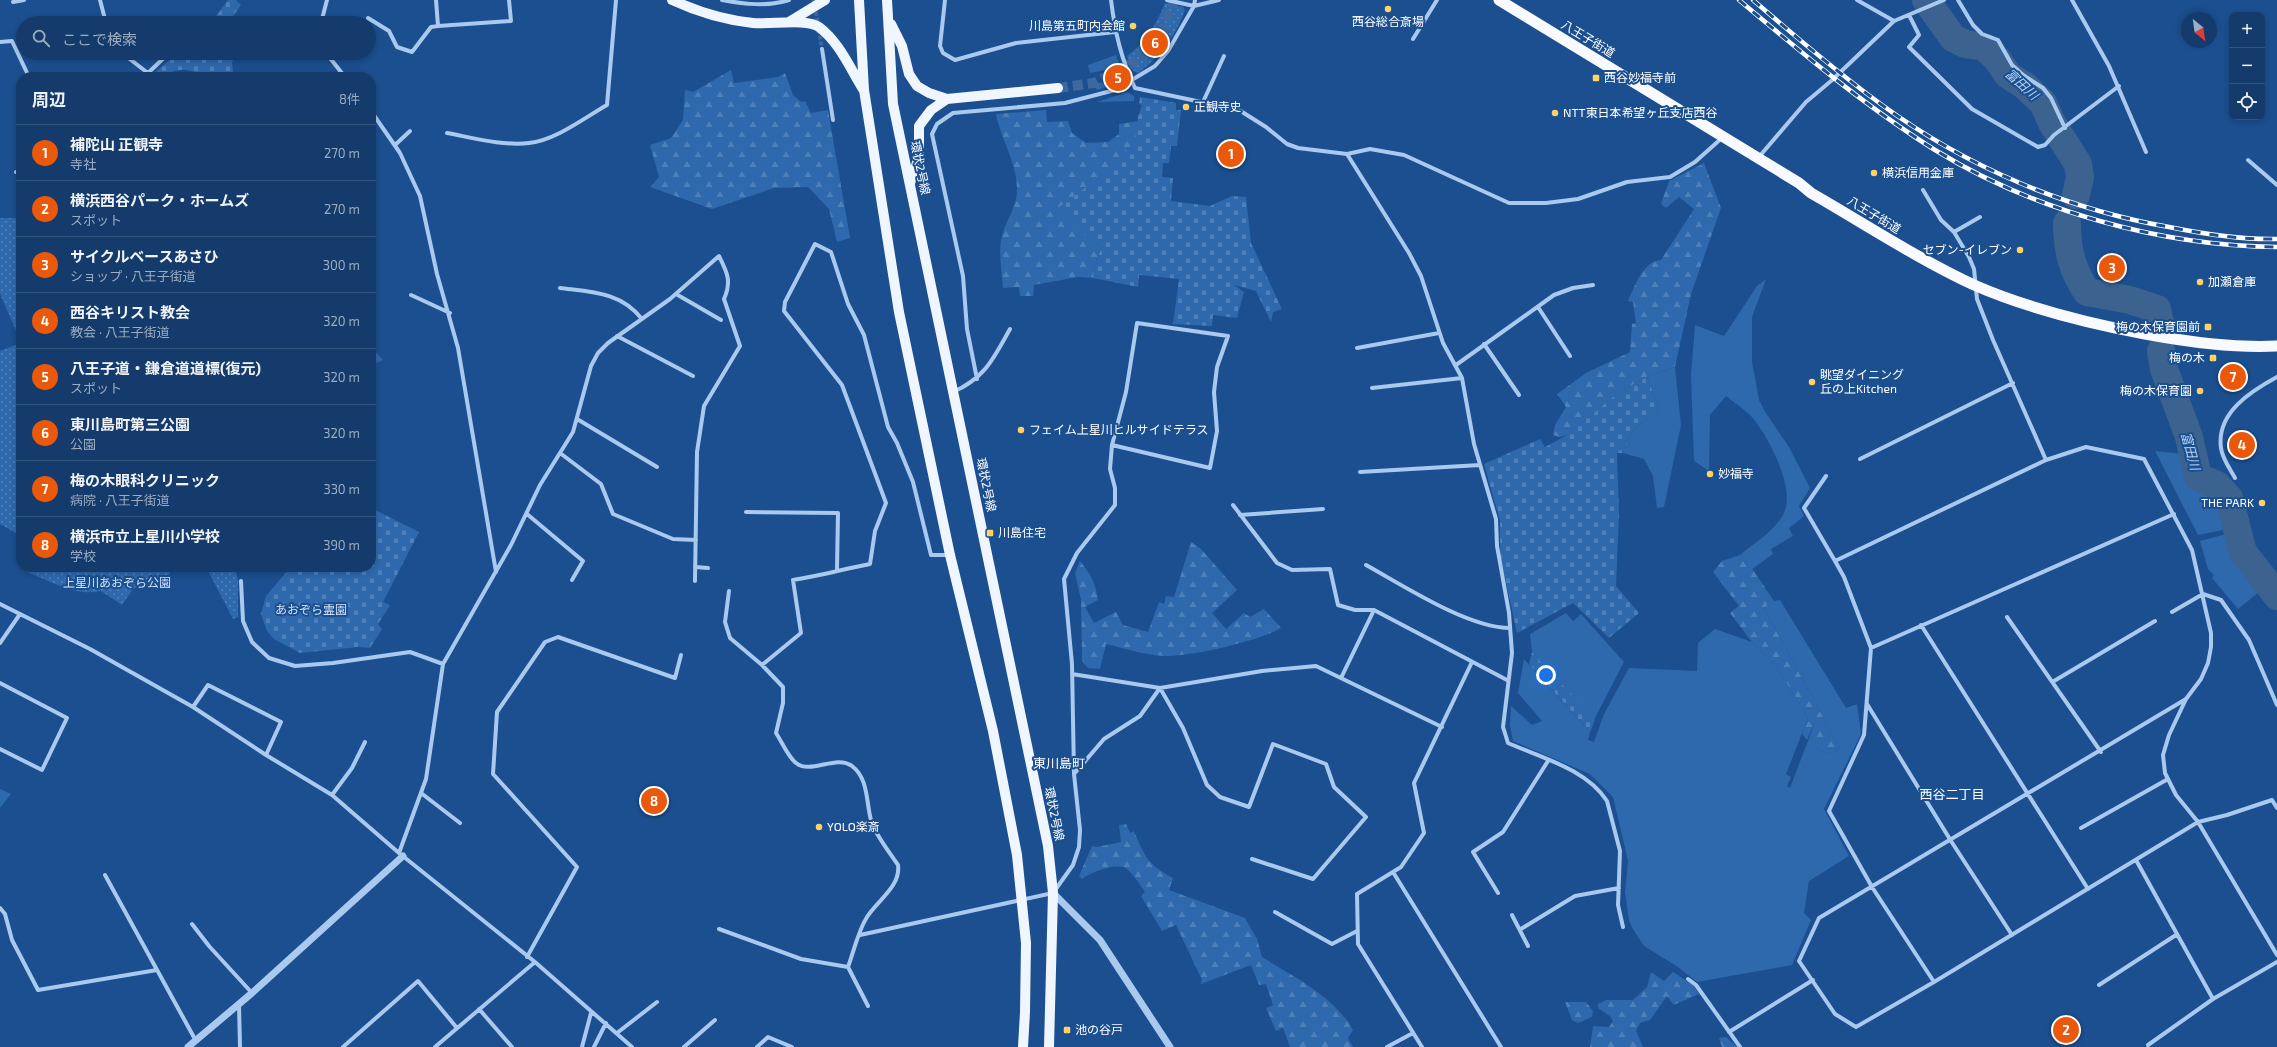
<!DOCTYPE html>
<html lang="ja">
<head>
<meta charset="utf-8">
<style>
  body { margin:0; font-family:"Exo 2","Noto Sans JP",sans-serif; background:#214673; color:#f1f3f6 }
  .controls { position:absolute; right:12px; top:12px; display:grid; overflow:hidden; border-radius:8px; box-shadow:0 2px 6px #0003 }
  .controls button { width:36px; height:36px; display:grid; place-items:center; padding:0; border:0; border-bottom:1px solid #33557e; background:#143b6b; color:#f1f3f6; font:20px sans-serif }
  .compass { position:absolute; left:2181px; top:12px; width:36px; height:36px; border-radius:50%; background:#143b6b; box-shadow:0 2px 6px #0003; rotate:151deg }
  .you { position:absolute; left:1546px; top:675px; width:14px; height:14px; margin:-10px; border:3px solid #fff; border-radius:50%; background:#1a73e8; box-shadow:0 0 0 6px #1a73e833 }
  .badge { display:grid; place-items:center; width:26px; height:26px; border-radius:50%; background:#ea580c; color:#fff; font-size:13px; font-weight:700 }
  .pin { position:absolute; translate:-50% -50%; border:2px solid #fff; box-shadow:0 1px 4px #0006 }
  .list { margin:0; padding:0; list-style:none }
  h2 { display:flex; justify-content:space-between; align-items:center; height:52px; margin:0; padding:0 16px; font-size:17px }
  h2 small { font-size:13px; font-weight:400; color:#9dadc1 }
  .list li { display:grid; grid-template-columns:26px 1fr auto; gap:12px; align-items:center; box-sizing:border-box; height:56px; padding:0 16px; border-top:1px solid #33557e }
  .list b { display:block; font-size:15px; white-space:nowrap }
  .list p { margin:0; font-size:13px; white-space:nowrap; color:#9dadc1 }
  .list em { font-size:13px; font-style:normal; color:#9dadc1 }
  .icon { flex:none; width:22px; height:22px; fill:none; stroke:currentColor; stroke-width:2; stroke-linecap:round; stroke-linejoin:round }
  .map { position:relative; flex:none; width:2277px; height:1047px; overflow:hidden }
  .search { position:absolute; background:#143b6b; box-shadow:0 2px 6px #0003; left:16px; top:16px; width:360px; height:44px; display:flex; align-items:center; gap:10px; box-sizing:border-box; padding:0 14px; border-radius:22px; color:#9dadc1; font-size:15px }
  .panel { position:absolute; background:#143b6b; box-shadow:0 2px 6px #0003; left:16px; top:72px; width:360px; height:500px; border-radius:16px }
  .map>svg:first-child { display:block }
  .green { fill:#2e69ad }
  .forest { fill:url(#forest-firs) }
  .cemetery { fill:url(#cemetery-stones) }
  .park { fill:url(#park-dots) }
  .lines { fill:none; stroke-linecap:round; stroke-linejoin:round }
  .river { stroke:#3c6290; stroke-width:28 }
  .minor-tunnel { stroke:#3d69a0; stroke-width:4; stroke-dasharray:4 2; stroke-linecap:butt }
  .primary-tunnel { stroke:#3d69a0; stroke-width:10; stroke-dasharray:10 5; stroke-linecap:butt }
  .minor { stroke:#a9c9ee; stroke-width:4 }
  .tertiary { stroke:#a9c9ee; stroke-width:7 }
  .primary { stroke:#f0f6ff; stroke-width:10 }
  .trunk { stroke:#f8faff; stroke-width:11 }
  .rail-casing { stroke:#fff; stroke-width:4.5 }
  .rail { stroke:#1b4f8f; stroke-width:3; stroke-dasharray:9; stroke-linecap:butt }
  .poi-dot { fill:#ffd166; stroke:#1b4f8f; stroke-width:1.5 }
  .labels { text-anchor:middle; stroke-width:4; stroke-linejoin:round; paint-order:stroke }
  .poi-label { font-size:12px; fill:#fff; stroke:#1b4f8f; text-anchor:start }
  .street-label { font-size:12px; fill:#fff; stroke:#1b4f8f }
  .park-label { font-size:12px; fill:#cfe3fa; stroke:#1b4f8f }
  .water-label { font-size:13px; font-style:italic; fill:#b5d3f5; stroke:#1b4f8f }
  .neighbourhood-label { font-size:13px; fill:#fff; stroke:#1b4f8f }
</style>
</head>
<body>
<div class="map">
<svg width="2277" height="1047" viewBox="0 0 2277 1047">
  <defs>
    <pattern id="forest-firs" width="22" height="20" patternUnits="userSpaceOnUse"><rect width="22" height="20" fill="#2e69ad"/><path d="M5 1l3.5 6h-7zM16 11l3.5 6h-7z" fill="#4d80b9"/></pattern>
    <pattern id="cemetery-stones" width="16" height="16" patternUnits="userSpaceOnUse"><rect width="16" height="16" fill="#2e69ad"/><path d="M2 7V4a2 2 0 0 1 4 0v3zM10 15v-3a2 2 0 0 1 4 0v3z" fill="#4d80b9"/></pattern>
    <pattern id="park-dots" width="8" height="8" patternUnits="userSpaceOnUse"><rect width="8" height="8" fill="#2e69ad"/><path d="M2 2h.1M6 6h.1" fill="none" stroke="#4d80b9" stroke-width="1.8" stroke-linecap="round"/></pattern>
  </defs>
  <rect width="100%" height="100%" fill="#1b4f8f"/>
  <path class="green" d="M1116,55l3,8 -13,7 -16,3 -2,-8z
    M1121,74l-7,11 -17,5 -4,-6 16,-3z
    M1127,92l7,4v5l-37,1z
    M1766,279l-14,38v45l4,21 3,17 5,10 25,37 21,41 -11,18 5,10 -15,12 4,8 -22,13 2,5 -22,16 -4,-9 -7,-6c14,-12 36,-25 44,-42 12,-25 -17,-80 -34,-98 -7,-7 -17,-13 -24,-19l-16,19 -1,56 -15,-10 -3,-86 4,-50 29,11 33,-50z
    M1675,367l6,58 -17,82 -7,1 -4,-32 -9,-17 -21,-6 9,-22 27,-22 -12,-32z
    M2155,451l29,3 3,6 -3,4 12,23 25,11 -4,7 6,25 -25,5z
    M2228,500l14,57 21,32 -25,20 -26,-31 2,-3 -6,-6 -8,-28 30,-8 -6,-28z
    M1780,600l66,108 11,-4 4,30 -37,75 25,47 -40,25 -5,32 7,7 -19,45 -95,17 -19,-15 -34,-21 -11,-17 -4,-8 -4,-29 3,-31 -15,-64 -23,-23 -77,-33 -3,-16 1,-19 21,19 10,-4 -24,-28 6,-34 66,73 -2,8 6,2 10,-28 25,-46 68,3 1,-28 17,-14 37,13 25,25 31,51 -22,56 5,3 -4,9 3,2 19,-50 10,12 12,4 9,-6 -76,-140 10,-7z
    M1566,613l7,8 8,-7 43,48 -30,58 -62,-68 -2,-18z
    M0,789l11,5 -11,14z"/>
  <path class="forest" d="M731,70l3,13 44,-6 7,-4 8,22 8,7 4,-1 6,12 17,-3 22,128 -13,4 -8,-33 -21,-22 -34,1 -62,21 -62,-22 9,-10 -9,-32 21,-7 12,-18 2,-30 8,2z
    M1046,110l1,12 21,-1 4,12 14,10 22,-1 11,-8v-10l33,-5 -66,117 16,11 -7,17 -2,14 -15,-1 -44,8 -1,11h-13l-1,-9 -16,1c-1,-14 -5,-39 -1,-52 4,-16 15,-29 15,-46 0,-28 -16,-50 -21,-76z
    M1704,163l17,45 -30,86 -16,73 -28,10 -29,16 -51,42 -8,2 -6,-2 2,-10 11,-18 -9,-13 29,-21 44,-21 2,-28 4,-1 -3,-21 -5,-1c7,-15 15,-40 33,-41l33,-51 -15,-12 -13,11 -5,-4 8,-23z
    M371,347l12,13 -12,5z
    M1191,542l10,7 36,41 -25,23 14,16 18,-16 6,4 14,-8 17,19c-22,13 -92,29 -118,28 -19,-1 -39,-8 -57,-12l-6,25 -12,-1 -6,-7 -1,-61 -6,-27 5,-12c10,12 16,23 18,39l-13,7 9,16 22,-11 7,13 25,7 11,-30 5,2 2,-8 8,1z
    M1740,555l7,6 27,40 -10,7 76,140 -9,6 -12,-4 -10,-12 6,-17 -8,19 -5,-6 6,-16 -31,-51 -25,-25 -22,-29 9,-7 -26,-34 9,-11z
    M1126,824l4,9 4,-2c11,26 13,33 39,47l-4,12 76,28 12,21 5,18c32,20 72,39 91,73l-5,8 5,9h-63l-7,-19 -7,3 -10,-23 7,-3 -7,-21 -7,1 -8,-20 -50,19 1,-4 -26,-55 -14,6 -21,-35 4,-4c-5,-7 -11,-17 -18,-23 -9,-7 -36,3 -45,10l-3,-3 13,-30 5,1 24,-5 -2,-17z
    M1651,972l13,9 9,-9 20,13 6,9 -25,11 -7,-9 -17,24 -10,3 -4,8 7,16h-53l3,-21 16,1 4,-6 -2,-4 -13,-9v-4l8,-4h27l14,-13z
    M1565,1002h21l7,9 -1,6 -14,6 -6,-3z
    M1726,1037l11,10h-15l-3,-9z"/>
  <path class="cemetery" d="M228,0h8l5,5 -13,18h-17z
    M178,53h60l-6,9 1,11 7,4c-8,0 -18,2 -25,0 -25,-5 -30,-13 -54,0l-8,-3z
    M1140,97l36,6v7h5l-4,36h-6l-2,17h-6l-1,14 11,1 -2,23 39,5 22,-10 14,1 5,46 31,66 -9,3 -2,10 -15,-31 -22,-6 10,7 -7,26 -24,-3 -1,11 -39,-2 6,-45 -40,-4 -1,12 -45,-9 2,-14 7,-17 -16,-11 -27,-29 57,-41 9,-16 10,-5 3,-28 4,-12 -3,-1z
    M1647,377l12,32 -27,22 -9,22h-6l2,60 -3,73 23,27 -30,25 -36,-35 -56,30 -17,-79v-33l-16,-57 56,-25 5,8 22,-12 51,-42z
    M371,508l48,24 -36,70 7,3 -12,19 4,5 -12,19 -12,-1 -58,6 -26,-14 -7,-8 -6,-17 5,-18 25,-29h80z
    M1532,652l63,68 -5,12 -61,-68z"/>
  <path class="park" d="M1165,3l18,4 2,3c-10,27 -24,46 -47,63l-5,-2 -6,-15c19,-14 29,-31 38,-53z
    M0,218h21v124l-21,-48z
    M21,343v193l-21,-12v-173z
    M30,567h143l-8,15 -10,-6 -22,13 -11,16 -21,-14c-24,6 -51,-10 -74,-19z
    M206,567h29l3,14v36l-5,2z"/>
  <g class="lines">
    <path class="river" d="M1926,0l27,38 12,6 19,3 13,12 11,16 17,11 18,17 9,20 26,41 2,13 -4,18
      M2067,223c0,27 5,47 20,69l43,8 27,9 3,14
      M2161,351l3,18 25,68 9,40 19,8 12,13 14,54 34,44"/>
    <path class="minor-tunnel" d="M814,0l8,49"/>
    <path class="primary-tunnel" d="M1058,88l36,-5 40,-21 28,-29 12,-33"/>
    <path class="minor" d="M100,0l6,23
      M436,0l2,26 73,-5 -2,-21
      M722,0c22,4 45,7 67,0
      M945,0l-5,46 3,7 12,7 61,-17 99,-11
      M1111,0c4,32 10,59 24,88l104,22 27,17 21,17 11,4 49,6 23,-5 34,6 105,48h37l32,-4 49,-17 43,-5 25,-15 28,-25
      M1167,0l27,6 1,-6
      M1857,0l37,21
      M1958,0l15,25 9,9 16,6 14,25 11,10 20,13 8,10 14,30
      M2072,0l37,66 37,86
      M13,2l11,-2
      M1909,15l10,20 -10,12 63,62 66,38 7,-2 9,-10 65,-49
      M368,18l21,13 8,16 15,5 19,-25 7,-1
      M321,23l6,-23
      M1413,39l24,-39
      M0,42l12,-1 17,36
      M822,49l11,71
      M122,53l31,24
      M326,53l19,24
      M148,73l21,-20
      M1203,102l21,-46
      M371,111l29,42 20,43 17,78 21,74 38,224
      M447,133c27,5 55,13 82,10 27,-3 55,-25 78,-38l9,-105
      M395,145l15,-14
      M1347,154l62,99 12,23 22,67 19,35 12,66 22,75 1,27 12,67 3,40 -9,74 5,16c34,15 78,26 99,58l13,50 -2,54 5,22
      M1758,158l48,-56 25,-21 63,-60 50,-21
      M2248,160l29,25
      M16,172l5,-2
      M1923,190l18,30 13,12 15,25 5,12 3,30 16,41 53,120 40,-13 58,12 48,91 19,83v14l-3,16 -7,16 -15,20 -17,36 -6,20 2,18 11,22 22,27 79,133
      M1954,232l26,-15
      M560,288c32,4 61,4 82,31
      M676,294l45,26
      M411,295l39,18
      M1538,307l32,49
      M617,336l76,40
      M1484,344l35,51
      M1357,348l82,-15
      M1456,365l98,-70 19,-7 20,-3
      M977,379l-10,-50 -4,-53 -31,-142 5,-10 16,-11 112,-10 50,-13 40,-24 13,-15 26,-45 25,-6
      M1372,388l90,-10
      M953,392c32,-14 40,-33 57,-63
      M577,419l80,48
      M560,453l41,31 12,30 60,25 23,1
      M1860,459l153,-76
      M1360,472l120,-7
      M1826,476l-22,32 31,53
      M2235,478c-5,-9 -13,-20 -14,-30 -5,-35 30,-57 56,-71
      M1233,505l44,58 15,7 38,-1 8,36 17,5h19l133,70
      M746,512l92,1 -1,56
      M527,514l56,47 -11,19
      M1240,515l83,-6
      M1366,565c38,21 102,63 144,63
      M695,567l13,1
      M241,581l2,40 9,21 17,16 26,8 38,-3 77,-11 33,12 -17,115 -27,74
      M729,591l-4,31 5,16 32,27 21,22v16l-7,30c6,9 12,24 20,30 15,12 40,-9 56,3 17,13 14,37 19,54 3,13 19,33 27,45 3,21 -20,35 -31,52 -9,14 -13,34 -19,50l20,39
      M0,604l90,45 103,58 73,48 66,40 67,58 136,109 97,85
      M2172,612l31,-18 18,6 28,40 28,65
      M2007,617l94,135
      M1921,625l167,264
      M0,643l20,-29
      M1871,648l303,-134
      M443,664l68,-119 29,-60 33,-53 18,-66 7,-13 10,-10 62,-44 49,-43c8,16 13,25 5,43l16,47 -36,60 -7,46 -2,129
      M762,665l39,-32 -8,-53c26,-4 51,-11 77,-16l5,-33 11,-28 -44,-118 -58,-74 1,-9 30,-58 16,8 17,52 16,31 24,92 9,16 16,39 18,73h19
      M1072,674l88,14 23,40 24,57 13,12 29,10 24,-63 53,20 8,23 32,30 -53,62 -61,-20
      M1341,678l33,-68
      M2054,681l101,-60
      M0,683l67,35 -25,52 -42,-21
      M2186,699l-367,219 -20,43 36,53 21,13 78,-45 264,-160 29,-7 45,-15 5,8
      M1867,704l84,137 61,94
      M193,707l15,-22 73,37 -15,33
      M1074,774l30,-35 36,-23 20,-28 102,-17 54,-5 126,61
      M421,793l39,30
      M332,795l20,-27 13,-26
      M2081,828l87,-49
      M2136,860l77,139
      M1393,872l108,175
      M105,875l91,166
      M1498,893l-25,-41 30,-20 45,-71
      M0,908l5,6 7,26 26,50 119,-20
      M1275,912l57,32 25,-13
      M1512,915l16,31
      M192,924l17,22 43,47
      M719,929l82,30 47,8
      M1521,929l54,-33 44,-8
      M860,935l193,-42 20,-28 6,-18 1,-17 -6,-56 -2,-110 -8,-85 13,-26 38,-48v-17l-5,-19 2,-24 14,-53 11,-69 91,13 -11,31 -3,25 3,39 -7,37 -98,-23
      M527,957l50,-90 -84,-93 4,-62 48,-70 13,-5 117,41 6,-23
      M1688,979l8,6 44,62
      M1934,982l-62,-95 -43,-76 35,-76 7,-87 -27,-71 -9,-16 211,-101
      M2099,985l77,-50
      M239,1005l1,42
      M479,1009l33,38
      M1729,1032l84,-52
      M617,1033l40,-31
      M2148,1045l65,-46 64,-37
      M343,1047l75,-66 39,47
      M435,1047l100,-85
      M582,1047l9,-34
      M594,1047l12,-24
      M684,1047l31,-27
      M757,1047l11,-10 24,10
      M1387,1047l26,-14
      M1422,1047l-64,-103 -1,-50 44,-27 23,-34 -10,-50 58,-121"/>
    <path class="tertiary" d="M1053,893l47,47 70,107
      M188,1047l64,-54 151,-137"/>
    <path class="primary" d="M672,0c26,12 52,20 81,23 16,2 54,-5 66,4 20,15 31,41 44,62
      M859,0l5,90 35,222 51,243 43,176 24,124 9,88 -1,69 -2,35
      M887,0l6,104 155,742 5,47 -4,154
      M789,22l36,-22
      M891,24l11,22 7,28 8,12 12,7 18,6 111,-11
      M910,183l9,-26v-31l12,-16 16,-11"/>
    <path class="trunk" d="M1499,0l300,183 12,10c54,31 107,66 163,92 55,24 112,38 171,49 44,8 87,14 132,12"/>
    <defs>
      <path id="rail" d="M1739,0c63,53 126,106 196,150 99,61 226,96 342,97
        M1753,0c42,36 84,72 129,105 85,62 184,104 287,122 35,7 72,13 108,12"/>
    </defs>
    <use href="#rail" class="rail-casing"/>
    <use href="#rail" class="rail"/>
  </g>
  <g class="poi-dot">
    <circle cx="1388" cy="9" r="4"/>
    <circle cx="1133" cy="26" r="4"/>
    <rect x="1592" y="74" width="8" height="8" rx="2"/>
    <circle cx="1186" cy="107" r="4"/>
    <circle cx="1555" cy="113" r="4"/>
    <circle cx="1874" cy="173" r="4"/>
    <circle cx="2020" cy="250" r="4"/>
    <circle cx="2200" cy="282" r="4"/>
    <rect x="2204" y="323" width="8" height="8" rx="2"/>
    <rect x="2209" y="354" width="8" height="8" rx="2"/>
    <circle cx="1812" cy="382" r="4"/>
    <circle cx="2200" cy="391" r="4"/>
    <circle cx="1021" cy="430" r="4"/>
    <circle cx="1710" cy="474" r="4"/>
    <circle cx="2262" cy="503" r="4"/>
    <rect x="986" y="529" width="8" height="8" rx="2"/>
    <circle cx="819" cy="827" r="4"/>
    <rect x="1063" y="1026" width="8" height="8" rx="2"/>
  </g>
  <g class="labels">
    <g class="poi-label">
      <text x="1388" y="26" text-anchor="middle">西谷総合斎場</text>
      <text x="1125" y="30" text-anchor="end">川島第五町内会館</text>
      <text x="1604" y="82">西谷妙福寺前</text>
      <text x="1194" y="111">正観寺史</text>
      <text x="1563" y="117">NTT東日本希望ヶ丘支店西谷</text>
      <text x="1882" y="177">横浜信用金庫</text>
      <text x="2012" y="254" text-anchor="end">セブン-イレブン</text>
      <text x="2208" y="286">加瀬倉庫</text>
      <text x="2200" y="331" text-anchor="end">梅の木保育園前</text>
      <text x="2205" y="362" text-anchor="end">梅の木</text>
      <text x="1820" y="379">眺望ダイニング<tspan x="1820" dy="14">丘の上Kitchen</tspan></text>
      <text x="2192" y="395" text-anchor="end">梅の木保育園</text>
      <text x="1029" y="434">フェイム上星川ヒルサイドテラス</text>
      <text x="1718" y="478">妙福寺</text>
      <text x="2254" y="507" text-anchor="end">THE PARK</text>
      <text x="998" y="537">川島住宅</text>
      <text x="827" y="831">YOLO楽斎</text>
      <text x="1075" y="1034">池の谷戸</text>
    </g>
    <g class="street-label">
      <text transform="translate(1588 39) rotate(31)" y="4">八王子街道</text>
      <text transform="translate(920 168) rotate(78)" y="4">環状2号線</text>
      <text transform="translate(1874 215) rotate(31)" y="4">八王子街道</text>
      <text transform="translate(986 485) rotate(78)" y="4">環状2号線</text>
      <text transform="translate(1054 814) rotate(78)" y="4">環状2号線</text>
    </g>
    <g class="park-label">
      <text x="117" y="587">上星川あおぞら公園</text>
      <text x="311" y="614">あおぞら霊園</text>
    </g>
    <g class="water-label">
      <text transform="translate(2022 84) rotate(42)" y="5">富田川</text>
      <text transform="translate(2191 451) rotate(75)" y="5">富田川</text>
    </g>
    <g class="neighbourhood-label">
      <text x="1059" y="768">東川島町</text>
      <text x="1952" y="799">西谷二丁目</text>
    </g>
  </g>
</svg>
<div class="controls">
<button>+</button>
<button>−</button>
<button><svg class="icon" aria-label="locate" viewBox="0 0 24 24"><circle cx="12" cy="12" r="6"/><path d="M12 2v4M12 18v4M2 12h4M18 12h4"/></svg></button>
</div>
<svg class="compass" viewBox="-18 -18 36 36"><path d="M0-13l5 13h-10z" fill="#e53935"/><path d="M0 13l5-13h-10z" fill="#9dadc1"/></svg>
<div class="you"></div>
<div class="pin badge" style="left:1231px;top:154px">1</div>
<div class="pin badge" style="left:2066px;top:1030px">2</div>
<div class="pin badge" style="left:2112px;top:268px">3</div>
<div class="pin badge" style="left:2242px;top:445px">4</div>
<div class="pin badge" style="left:1118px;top:78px">5</div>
<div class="pin badge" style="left:1155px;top:43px">6</div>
<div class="pin badge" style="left:2233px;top:377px">7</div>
<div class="pin badge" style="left:654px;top:801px">8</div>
<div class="search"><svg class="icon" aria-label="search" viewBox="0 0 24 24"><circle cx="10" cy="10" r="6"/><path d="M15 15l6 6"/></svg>ここで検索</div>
<section class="panel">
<h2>周辺<small>8件</small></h2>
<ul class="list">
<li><span class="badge">1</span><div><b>補陀山 正観寺</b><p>寺社</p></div><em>270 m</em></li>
<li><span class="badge">2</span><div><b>横浜西谷パーク・ホームズ</b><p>スポット</p></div><em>270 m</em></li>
<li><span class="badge">3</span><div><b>サイクルベースあさひ</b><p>ショップ · 八王子街道</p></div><em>300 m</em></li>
<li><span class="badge">4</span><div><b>西谷キリスト教会</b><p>教会 · 八王子街道</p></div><em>320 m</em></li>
<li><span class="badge">5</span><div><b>八王子道・鎌倉道道標(復元)</b><p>スポット</p></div><em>320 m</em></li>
<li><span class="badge">6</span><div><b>東川島町第三公園</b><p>公園</p></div><em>320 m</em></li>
<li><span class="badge">7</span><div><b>梅の木眼科クリニック</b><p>病院 · 八王子街道</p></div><em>330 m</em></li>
<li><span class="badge">8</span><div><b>横浜市立上星川小学校</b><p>学校</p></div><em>390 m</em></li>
</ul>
</section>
</div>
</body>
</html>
